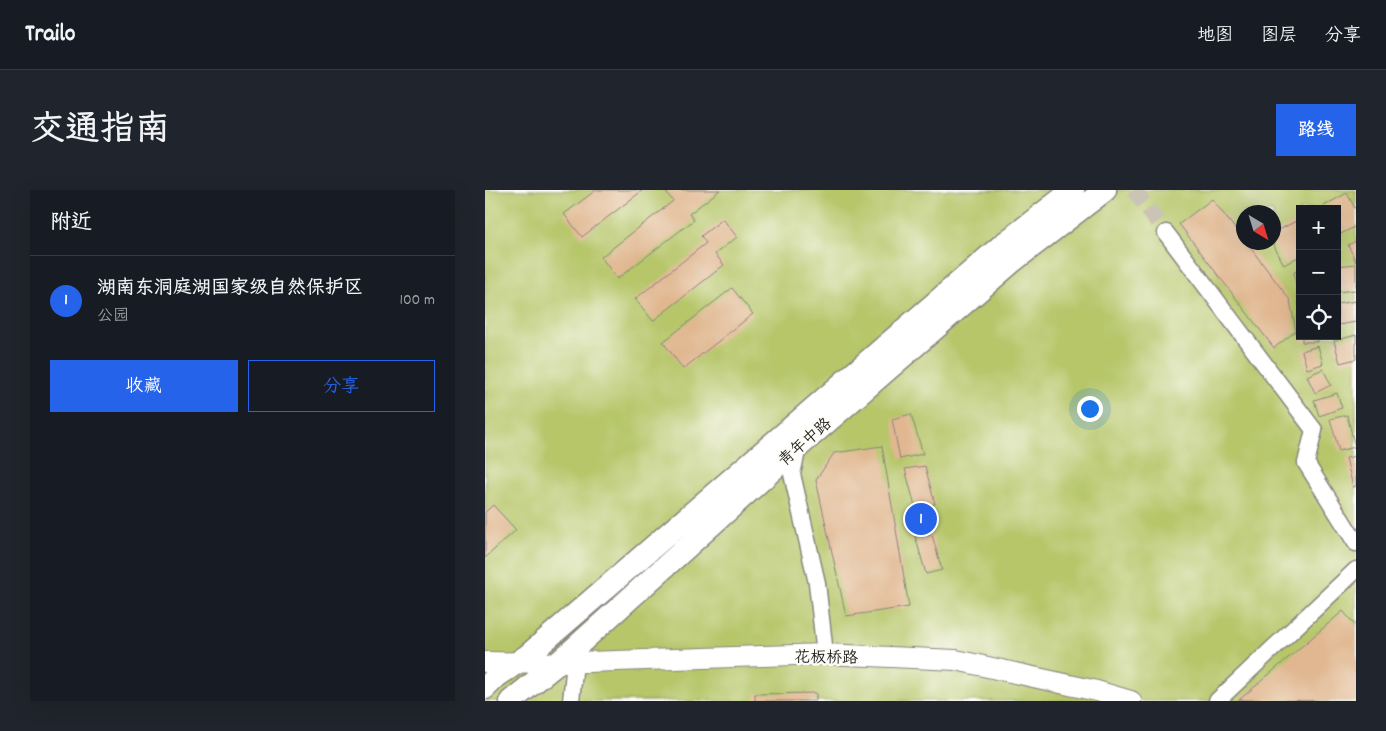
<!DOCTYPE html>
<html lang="zh">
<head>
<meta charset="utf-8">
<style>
  body { margin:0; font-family:Dekko,"LXGW WenKai TC",sans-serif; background:#20242c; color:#f1f3f6 }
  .controls { position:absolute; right:15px; top:15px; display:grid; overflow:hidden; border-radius:0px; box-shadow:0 5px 20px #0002 }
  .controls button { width:45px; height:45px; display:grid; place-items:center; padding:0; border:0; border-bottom:1px solid #363941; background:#171b24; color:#f1f3f6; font:25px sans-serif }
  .compass { position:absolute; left:751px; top:15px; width:45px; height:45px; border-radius:50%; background:#171b24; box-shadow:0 5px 20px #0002; rotate:142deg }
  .you { position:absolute; left:604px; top:218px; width:18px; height:18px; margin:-12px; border:4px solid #fff; border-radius:50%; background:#1a73e8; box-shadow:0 0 0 8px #1a73e833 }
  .badge { display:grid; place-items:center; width:32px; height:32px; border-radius:50%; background:#2563eb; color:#fff; font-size:16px; font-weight:700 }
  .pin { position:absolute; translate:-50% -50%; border:2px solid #fff; box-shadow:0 1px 5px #0006 }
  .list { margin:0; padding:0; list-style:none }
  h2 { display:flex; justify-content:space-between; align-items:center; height:65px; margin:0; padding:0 20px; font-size:21px }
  h2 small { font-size:16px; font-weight:400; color:#9ea1a6 }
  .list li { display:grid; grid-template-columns:32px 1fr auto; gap:15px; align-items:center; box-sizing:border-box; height:90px; padding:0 20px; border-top:1px solid #363941 }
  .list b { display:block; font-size:19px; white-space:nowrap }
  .list p { margin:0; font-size:16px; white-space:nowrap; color:#9ea1a6 }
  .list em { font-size:16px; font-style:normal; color:#9ea1a6 }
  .actions { display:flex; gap:10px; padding:15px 20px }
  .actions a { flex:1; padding:11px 0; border:1px solid #2563eb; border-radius:0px; text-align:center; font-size:18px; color:#2563eb }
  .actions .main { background:#2563eb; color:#fff }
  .icon { flex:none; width:28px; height:28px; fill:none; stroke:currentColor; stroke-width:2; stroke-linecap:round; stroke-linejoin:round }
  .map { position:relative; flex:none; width:871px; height:511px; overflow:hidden; border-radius:0px }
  header { display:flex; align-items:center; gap:30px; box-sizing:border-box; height:70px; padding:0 25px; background:#171b24; border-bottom:1px solid #363941 }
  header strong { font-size:24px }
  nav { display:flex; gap:28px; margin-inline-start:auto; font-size:18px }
  .intro { display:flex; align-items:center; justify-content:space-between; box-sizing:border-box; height:120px; padding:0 30px }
  h1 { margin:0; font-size:35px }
  .button { padding:12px 22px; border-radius:0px; background:#2563eb; color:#fff; font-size:18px; font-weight:700 }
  main { display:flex; gap:30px; padding:0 30px }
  aside { flex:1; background:#171b24; border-radius:0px; box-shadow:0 5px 20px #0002 }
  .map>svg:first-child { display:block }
  .green { fill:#b6c669; stroke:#697142; fill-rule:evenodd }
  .building { fill:#e0b790 }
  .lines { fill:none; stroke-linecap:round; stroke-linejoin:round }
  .minor-tunnel { stroke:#cbc3b5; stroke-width:16; stroke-dasharray:16 8; stroke-linecap:butt }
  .minor-casing { stroke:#8a847c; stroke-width:19 }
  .tertiary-casing { stroke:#8a847c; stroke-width:22 }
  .secondary-casing { stroke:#8a847c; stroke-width:25 }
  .minor { stroke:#fff; stroke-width:16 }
  .tertiary { stroke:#fff; stroke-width:20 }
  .secondary { stroke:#fff; stroke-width:22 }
  .labels { text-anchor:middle; stroke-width:5; stroke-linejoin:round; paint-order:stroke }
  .street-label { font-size:16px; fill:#1c1c1c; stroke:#fdfcf7 }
</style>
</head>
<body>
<header>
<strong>Trailo</strong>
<nav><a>地图</a><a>图层</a><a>分享</a></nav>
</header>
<div class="intro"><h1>交通指南</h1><a class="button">路线</a></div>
<main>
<aside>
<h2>附近<small></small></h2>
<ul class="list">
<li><span class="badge">1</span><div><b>湖南东洞庭湖国家级自然保护区</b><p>公园</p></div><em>100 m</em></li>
</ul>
<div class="actions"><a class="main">收藏</a><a>分享</a></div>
</aside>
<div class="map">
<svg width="871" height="511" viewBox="0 0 871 511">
  <rect width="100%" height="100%" fill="#fdfcf7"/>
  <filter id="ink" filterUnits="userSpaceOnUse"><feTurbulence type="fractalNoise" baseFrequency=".02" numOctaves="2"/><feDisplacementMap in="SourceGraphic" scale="10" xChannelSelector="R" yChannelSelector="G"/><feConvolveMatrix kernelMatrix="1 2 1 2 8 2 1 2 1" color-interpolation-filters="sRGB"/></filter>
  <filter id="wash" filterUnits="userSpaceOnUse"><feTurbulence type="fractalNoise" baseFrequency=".0096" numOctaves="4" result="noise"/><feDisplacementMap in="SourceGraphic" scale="20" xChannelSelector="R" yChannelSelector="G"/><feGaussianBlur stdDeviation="1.12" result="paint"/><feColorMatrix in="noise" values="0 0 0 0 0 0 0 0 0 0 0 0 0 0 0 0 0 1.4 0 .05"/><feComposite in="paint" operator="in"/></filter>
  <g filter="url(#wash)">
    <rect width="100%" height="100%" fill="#f7eddb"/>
    <path class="green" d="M0,0h871v511h-871zM815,19h37v127h-37zM758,22h30v30h-30z"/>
    <g id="blocks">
      <path class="building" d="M111,0h47l-61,47 -18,-23z
        M183,0h52l-31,24 5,6 -77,59 -16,-22 72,-56 -7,-9z
        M862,3l9,17v16l-19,10v-27h-19z
        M727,9l31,40v3h3l44,58 6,31 -22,17 -95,-124z
        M238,29l14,18 -22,17 9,11 -71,56 -18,-22 71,-56 -5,-7z
        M815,29v37l-16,9 -12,-23h1v-9z
        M871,51v21l-8,-17z
        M871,74v26l-19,2v-26z
        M815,81v37h-1l-5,-36z
        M247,98l21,26 -70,55 -20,-27z
        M871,111v21l-18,3 -1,-21z
        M871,145v24l-16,4 -6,-22z
        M817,146h16v6h-16z
        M833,156l5,18 -16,5 -5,-18z
        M838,179l8,16 -16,8 -8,-17z
        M852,203l5,15 -23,8 -5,-16z
        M426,224l12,40 -23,5 -8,-40z
        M862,225l8,32 -16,4 -9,-32z
        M397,256l27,161 -63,9 -30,-136 18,-27z
        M871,266v30l-3,1 -7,-29z
        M440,276l10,38 -19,6 -11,-41z
        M8,315l23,25 -31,28v-46z
        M447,345l10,35 -16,4 -11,-38z
        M858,421l13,15v75l-117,-1z
        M331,503v8h-61v-7z"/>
    </g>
  </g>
  <g filter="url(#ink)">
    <use href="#blocks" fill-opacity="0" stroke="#8a847c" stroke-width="1"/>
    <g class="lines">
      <path class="minor-tunnel" d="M649,0l32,43"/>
      <defs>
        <path id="minor" d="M681,43l148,197 -8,33 50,80
          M313,257l-6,27 25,109 8,71
          M86,511l4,-39
          M732,511l139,-131"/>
        <path id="tertiary" d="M0,472l73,1 267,-9 131,6 141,31 34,10"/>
        <path id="secondary" d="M0,498l12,-12 30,-20 474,-410 72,-56
          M26,511l47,-38 240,-216 215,-186 92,-71"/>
      </defs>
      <use href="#minor" class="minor-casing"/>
      <use href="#tertiary" class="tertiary-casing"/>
      <use href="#secondary" class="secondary-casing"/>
      <use href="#minor" class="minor"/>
      <use href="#tertiary" class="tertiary"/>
      <use href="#secondary" class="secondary"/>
    </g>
  </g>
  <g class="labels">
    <g class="street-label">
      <text transform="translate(319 251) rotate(-41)" y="6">青年中路</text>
      <text transform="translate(341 466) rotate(1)" y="6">花板桥路</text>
    </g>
  </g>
</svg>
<div class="controls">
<button>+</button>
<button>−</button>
<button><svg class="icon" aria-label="locate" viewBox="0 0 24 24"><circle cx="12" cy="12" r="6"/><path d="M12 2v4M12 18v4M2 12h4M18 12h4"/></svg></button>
</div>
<svg class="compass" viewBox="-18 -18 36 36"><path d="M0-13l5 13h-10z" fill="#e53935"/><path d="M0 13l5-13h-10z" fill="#9ea1a6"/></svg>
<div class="you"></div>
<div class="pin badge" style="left:436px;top:329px">1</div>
</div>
</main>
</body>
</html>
